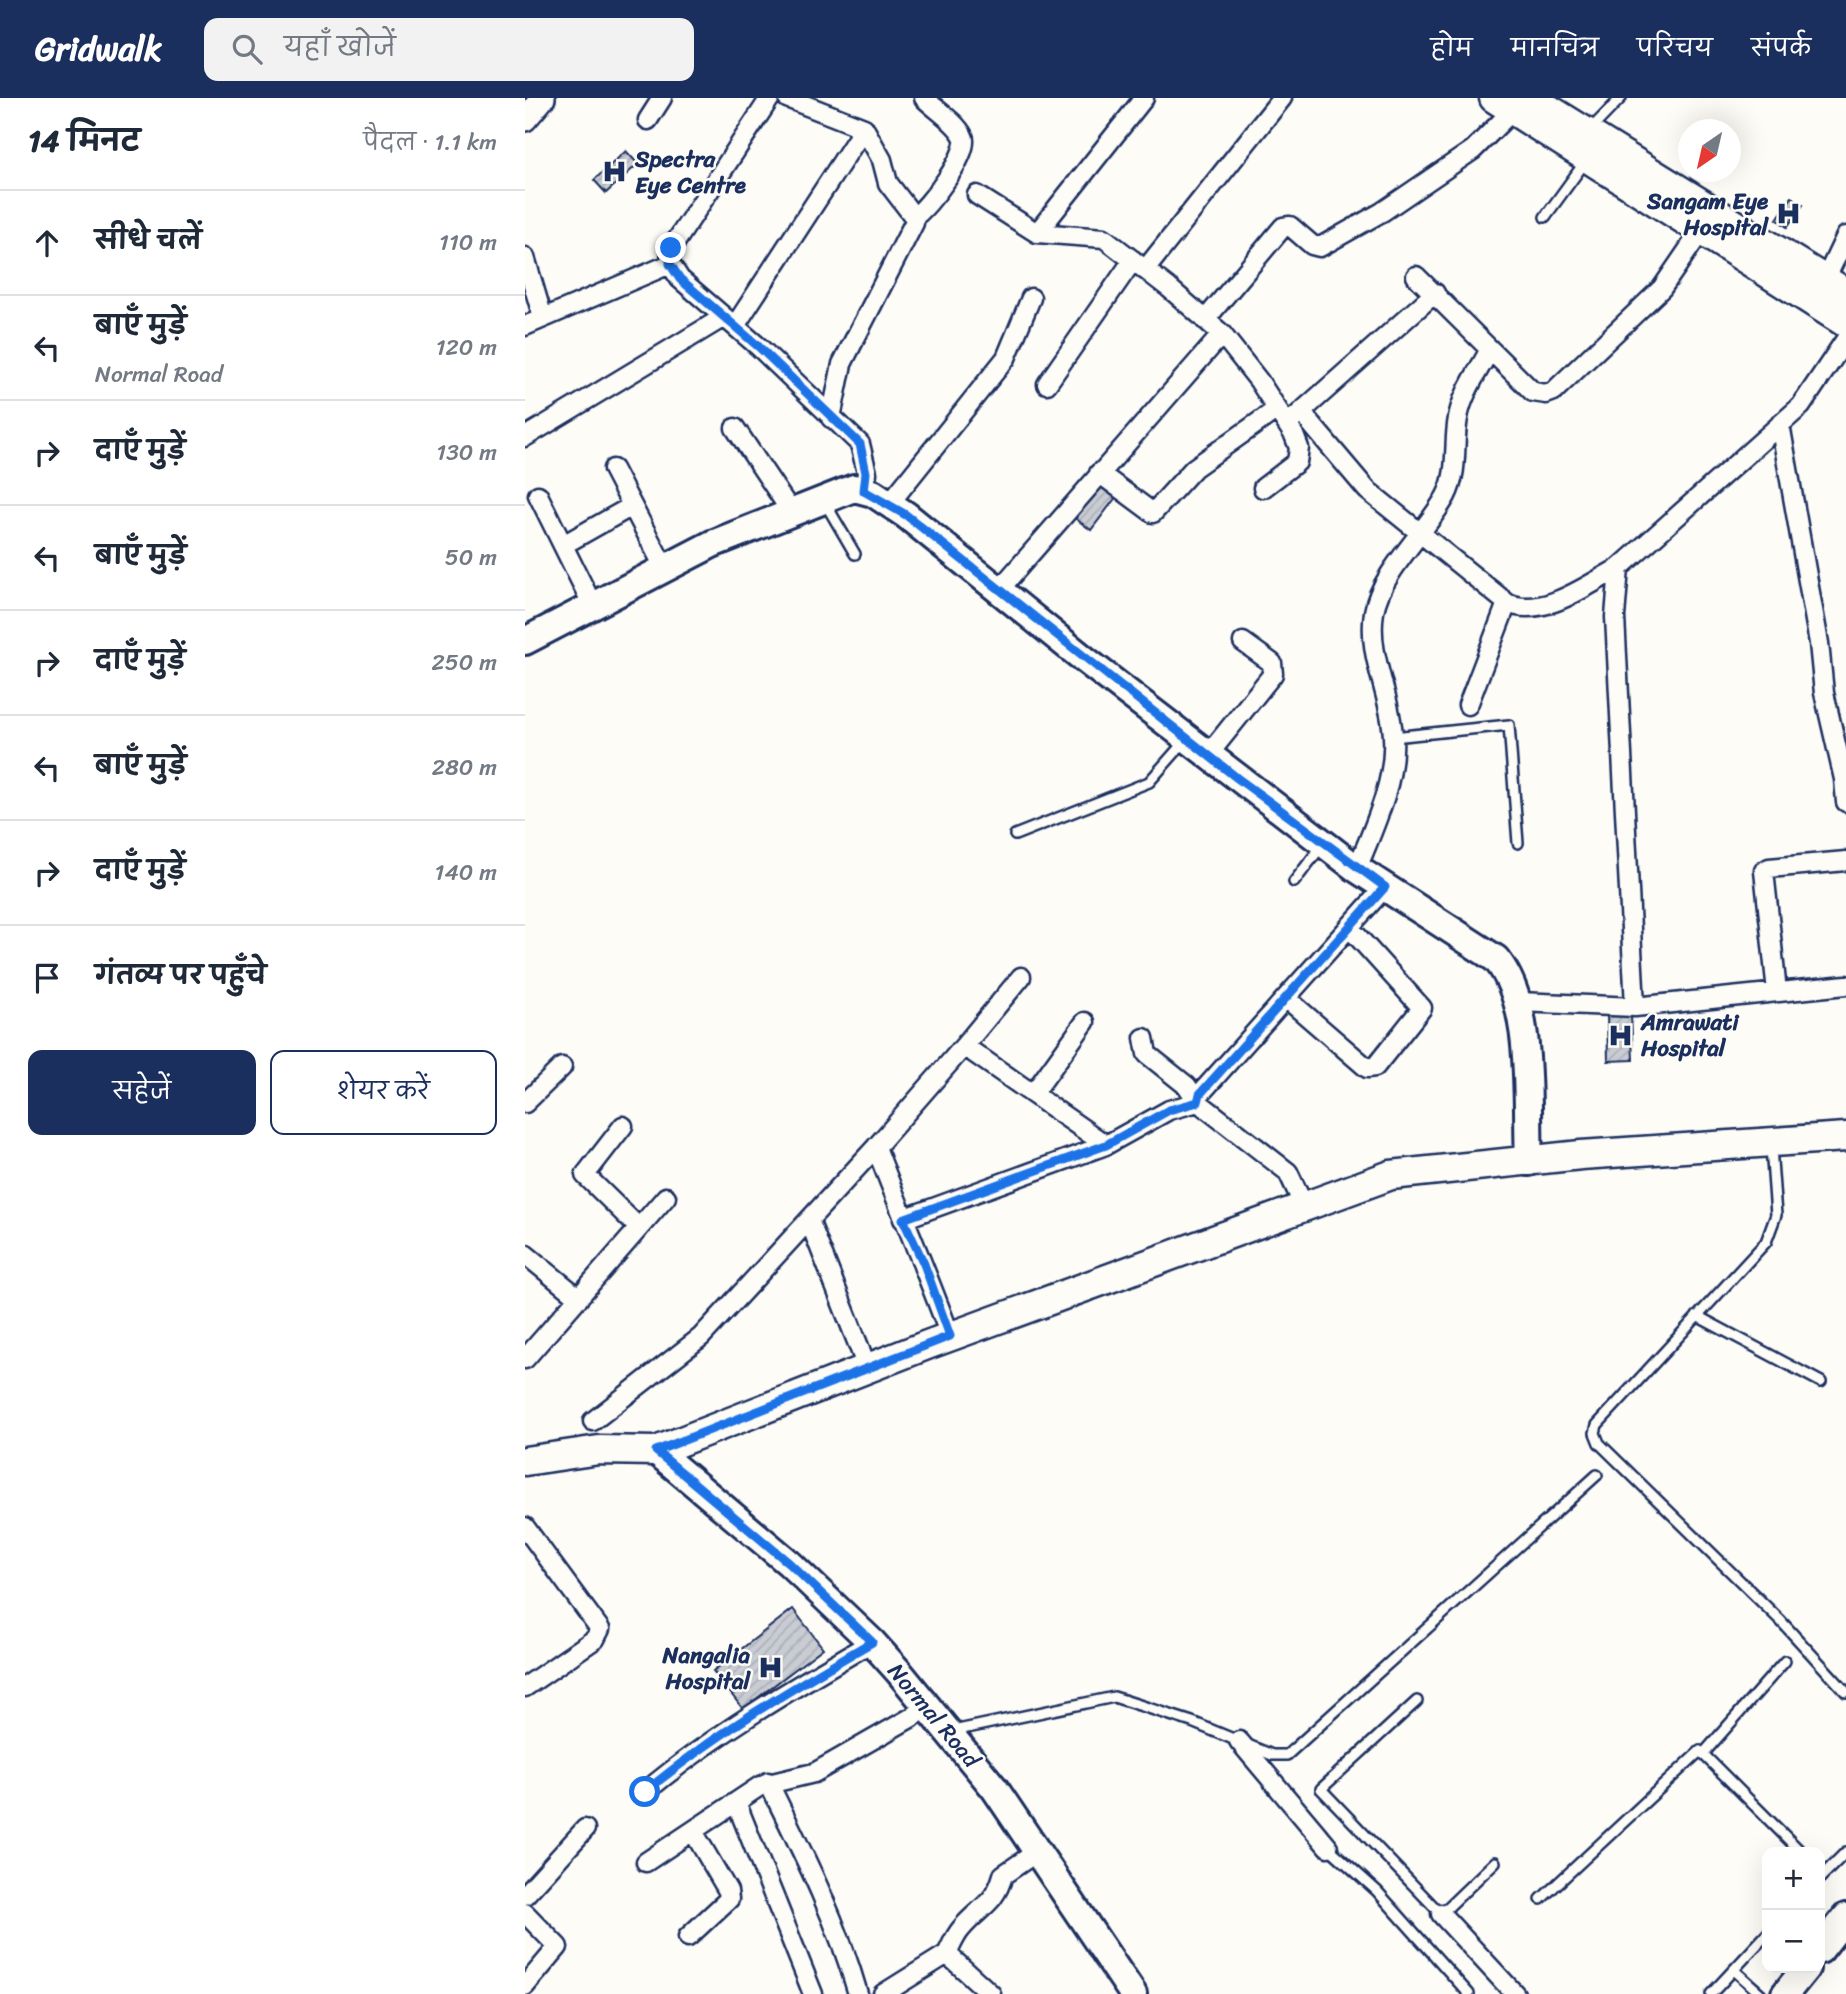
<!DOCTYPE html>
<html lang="hi">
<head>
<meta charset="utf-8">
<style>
  body { margin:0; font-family:Sriracha,"Playpen Sans Deva",sans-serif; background:#f2f2f3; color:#1f2937 }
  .controls { position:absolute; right:21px; bottom:21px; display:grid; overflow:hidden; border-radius:14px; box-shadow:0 7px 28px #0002 }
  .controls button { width:63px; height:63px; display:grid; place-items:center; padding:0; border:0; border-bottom:2px solid #e0e1e3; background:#fff; color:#1f2937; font:35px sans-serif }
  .compass { position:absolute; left:1153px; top:21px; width:63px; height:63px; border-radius:50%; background:#fff; box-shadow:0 7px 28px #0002; rotate:214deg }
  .stop { position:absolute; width:21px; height:21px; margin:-16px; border:5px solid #1a73e8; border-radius:50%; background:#fff }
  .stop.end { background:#1a73e8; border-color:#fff; box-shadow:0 2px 7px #0008 }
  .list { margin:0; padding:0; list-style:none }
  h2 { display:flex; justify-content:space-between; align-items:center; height:91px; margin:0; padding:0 28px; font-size:30px }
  h2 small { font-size:23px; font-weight:400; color:#747a83 }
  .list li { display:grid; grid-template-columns:46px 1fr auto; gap:21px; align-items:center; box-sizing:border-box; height:105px; padding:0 28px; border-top:2px solid #e0e1e3 }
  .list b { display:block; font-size:26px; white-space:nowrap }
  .list p { margin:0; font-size:23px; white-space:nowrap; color:#747a83 }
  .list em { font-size:23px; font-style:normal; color:#747a83 }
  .actions { display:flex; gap:14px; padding:21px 28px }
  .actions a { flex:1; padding:16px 0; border:2px solid #1b2f5e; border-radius:14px; text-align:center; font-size:24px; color:#1b2f5e }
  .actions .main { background:#1b2f5e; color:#fff }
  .icon { flex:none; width:38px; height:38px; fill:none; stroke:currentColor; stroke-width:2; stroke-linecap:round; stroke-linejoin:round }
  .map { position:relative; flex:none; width:1321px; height:1896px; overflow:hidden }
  header { display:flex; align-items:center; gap:42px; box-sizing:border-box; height:98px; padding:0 35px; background:#1b2f5e; color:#fff }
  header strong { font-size:33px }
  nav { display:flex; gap:38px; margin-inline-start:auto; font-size:24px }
  .search { width:490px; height:63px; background:#f2f2f3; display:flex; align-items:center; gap:18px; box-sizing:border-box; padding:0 24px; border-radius:14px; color:#747a83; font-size:26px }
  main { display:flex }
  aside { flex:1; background:#fff }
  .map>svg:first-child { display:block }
  .building { fill:url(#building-hatch); stroke:#1b2f5e; stroke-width:2 }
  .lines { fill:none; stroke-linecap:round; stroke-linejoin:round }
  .service-casing { stroke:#1b2f5e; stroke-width:14 }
  .minor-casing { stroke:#1b2f5e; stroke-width:23 }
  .tertiary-casing { stroke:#1b2f5e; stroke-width:28 }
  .secondary-casing { stroke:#1b2f5e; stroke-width:32 }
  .primary-casing { stroke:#1b2f5e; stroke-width:33 }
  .service { stroke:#fdfcf7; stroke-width:9 }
  .minor { stroke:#fdfcf7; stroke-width:18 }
  .tertiary { stroke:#fdfcf7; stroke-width:23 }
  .secondary { stroke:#fdfcf7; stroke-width:26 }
  .primary { stroke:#fdfcf7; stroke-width:28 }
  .route { stroke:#1a73e8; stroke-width:9 }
  .labels { text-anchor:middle; stroke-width:5; stroke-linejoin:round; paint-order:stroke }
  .poi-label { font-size:23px; font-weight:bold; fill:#1b2f5e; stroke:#fdfcf7; text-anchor:start }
  .street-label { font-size:23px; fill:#1b2f5e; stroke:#fdfcf7 }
</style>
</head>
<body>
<header>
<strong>Gridwalk</strong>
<div class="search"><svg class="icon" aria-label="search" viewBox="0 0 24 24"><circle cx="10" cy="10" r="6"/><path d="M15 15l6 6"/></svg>यहाँ खोजें</div>
<nav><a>होम</a><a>मानचित्र</a><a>परिचय</a><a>संपर्क</a></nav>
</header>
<main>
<aside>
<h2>14 मिनट<small>पैदल · 1.1 km</small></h2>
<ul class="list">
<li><svg class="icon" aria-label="ahead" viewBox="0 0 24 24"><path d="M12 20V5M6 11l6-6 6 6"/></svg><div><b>सीधे चलें</b></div><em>110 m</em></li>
<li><svg class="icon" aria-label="left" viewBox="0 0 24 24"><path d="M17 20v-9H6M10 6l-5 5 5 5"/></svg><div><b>बाएँ मुड़ें</b><p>Normal Road</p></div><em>120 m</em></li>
<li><svg class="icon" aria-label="right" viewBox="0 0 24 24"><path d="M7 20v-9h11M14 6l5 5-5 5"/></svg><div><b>दाएँ मुड़ें</b></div><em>130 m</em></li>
<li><svg class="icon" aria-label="left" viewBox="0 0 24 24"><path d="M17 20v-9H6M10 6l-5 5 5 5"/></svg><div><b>बाएँ मुड़ें</b></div><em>50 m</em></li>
<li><svg class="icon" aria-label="right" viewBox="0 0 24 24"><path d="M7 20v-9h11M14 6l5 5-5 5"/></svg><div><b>दाएँ मुड़ें</b></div><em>250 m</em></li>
<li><svg class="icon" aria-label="left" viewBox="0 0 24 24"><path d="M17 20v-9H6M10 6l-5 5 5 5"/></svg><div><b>बाएँ मुड़ें</b></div><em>280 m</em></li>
<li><svg class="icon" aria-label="right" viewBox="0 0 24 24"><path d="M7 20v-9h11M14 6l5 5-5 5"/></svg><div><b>दाएँ मुड़ें</b></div><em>140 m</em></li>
<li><svg class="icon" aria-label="arrive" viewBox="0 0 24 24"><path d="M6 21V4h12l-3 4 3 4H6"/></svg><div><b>गंतव्य पर पहुँचे</b></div></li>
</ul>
<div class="actions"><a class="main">सहेजें</a><a>शेयर करें</a></div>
</aside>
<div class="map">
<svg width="1321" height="1896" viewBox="0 0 1321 1896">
  <defs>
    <pattern id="building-hatch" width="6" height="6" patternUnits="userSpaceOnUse" patternTransform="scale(1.75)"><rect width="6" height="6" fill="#c9ccd3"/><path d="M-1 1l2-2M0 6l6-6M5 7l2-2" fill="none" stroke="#acb0b8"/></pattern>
  </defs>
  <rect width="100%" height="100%" fill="#fdfcf7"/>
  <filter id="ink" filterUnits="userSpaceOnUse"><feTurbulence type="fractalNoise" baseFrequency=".0143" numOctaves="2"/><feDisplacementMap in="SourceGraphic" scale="14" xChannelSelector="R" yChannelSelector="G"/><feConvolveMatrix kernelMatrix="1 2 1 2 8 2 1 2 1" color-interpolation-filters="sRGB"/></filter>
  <g filter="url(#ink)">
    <path class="building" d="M101,53l12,13 -32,29 -12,-13z
      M1267,99l11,8 -16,22 -10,-8z
      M576,379l19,15 -29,38 -20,-15z
      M1106,916l2,46 -25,1 -1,-46z
      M268,1511l30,39 -80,61 -30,-38z"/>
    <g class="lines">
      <defs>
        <path id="service" d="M1066,31l30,-31
          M1020,119l40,-55
          M299,403l31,53
          M868,639l116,-12 9,118
          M490,737l134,-53 37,-42
          M769,784l29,-38
          M1246,1049l5,68 -10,27 -169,183 -2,8 4,10 181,177 66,72
          M1172,1218l124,66
          M892,1603l-96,88 120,125 54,-52
          M428,1633l161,-34 78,25 80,33h15l310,-280
          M1179,1655l81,-92
          M803,1749l49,44 92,103
          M1295,1780l26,-26
          M1016,1801l159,-148 101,101
          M1209,1872l27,24
          M1186,1896l56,-60"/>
        <path id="minor" d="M245,0l-99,151 -1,15 10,15 79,68 101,97 7,29 -3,18
          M262,0l77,30 18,32 6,23 26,34v6l-72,141 -11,54
          M123,22l14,-22
          M452,97l60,38 67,5 65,50 53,46 37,47 35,54 5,13 -2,14 -34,26
          M389,119c13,-8 58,-66 49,-81 -7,-14 -28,-27 -39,-38
          M512,135l107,-135
          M0,159l18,61
          M620,172l137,-172
          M891,178l117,116 13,2 8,-3 108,-103 39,-57
          M1301,190l2,-14 18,-38
          M680,222l78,-93 7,-1 22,19 8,2 62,-35 91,-62 40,-40
          M0,228l145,-62
          M210,228l129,-198
          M522,286l86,-124
          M776,314l66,78 140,113c37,16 81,-19 112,-35
          M767,322l143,-127
          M1255,326l39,219 5,50 20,86 2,23
          M210,330l57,85
          M0,339l199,-120
          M88,371l52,100
          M574,375l54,40 41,-45 83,-59
          M13,397l55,111
          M364,406l117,-146 25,-60
          M38,447l69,-39
          M474,492l223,-256
          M943,607l39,-102
          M683,657l65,-81 -1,-11 -29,-21
          M832,771c16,-41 39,-87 36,-132 -2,-43 -26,-81 -19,-125 6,-39 53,-81 72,-116 13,-25 7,-52 12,-78 4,-24 20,-46 31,-67
          M1252,894l-13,-121 5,-3 77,-7
          M761,900l81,70 8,-1 47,-59 -73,-81
          M994,904l116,5 211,-22
          M1110,909l-20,-390 4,-49 182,-162 45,-67
          M619,940l3,16 40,32 11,16 2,-8 185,-207
          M439,948l57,-69
          M508,996l52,-72
          M0,1005l37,-36
          M98,1028l-38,49 54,53
          M351,1049c24,64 51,125 74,189
          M378,1121l203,-74
          M284,1122l58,147
          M0,1156l54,44
          M0,1261l141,-162
          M68,1323l108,-84 175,-190 88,-101 142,99 63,-35 29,-8 90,70 16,34
          M0,1429l75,102 -5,10 -70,48
          M714,1643l89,106
          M243,1684c34,69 69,138 90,212
          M120,1694c71,-59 148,-104 227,-150
          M211,1704l77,192
          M121,1764l114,-76 54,-13 114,-65
          M0,1797l60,-66
          M0,1815l33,34 -33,39
          M916,1816l74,80
          M163,1839l41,-38 -1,-8 -35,-60
          M358,1896l64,-40
          M466,1896l-44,-40c4,-8 8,-18 14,-25 18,-22 34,-24 42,-54l35,-24"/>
        <path id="tertiary" d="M0,21l18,-21"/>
        <path id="secondary" d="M0,543l187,-97 142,-56 19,5 33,22 178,144 273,210 139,90c39,46 30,143 33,203
          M131,1353l133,112 83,79 27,30 96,117 138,205
          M1295,1852l26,-33
          M1260,1896l21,-26"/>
        <path id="primary" d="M969,0l352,225
          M1006,0l315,195
          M0,1363l74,-11 57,1 271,-106 464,-170 190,-20 265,-18"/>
      </defs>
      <use href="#service" class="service-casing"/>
      <use href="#minor" class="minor-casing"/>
      <use href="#tertiary" class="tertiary-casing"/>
      <use href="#secondary" class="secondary-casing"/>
      <use href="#primary" class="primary-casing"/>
      <use href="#service" class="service"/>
      <use href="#minor" class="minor"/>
      <use href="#tertiary" class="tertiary"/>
      <use href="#secondary" class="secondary"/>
      <use href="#primary" class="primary"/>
    </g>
  </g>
  <g class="lines" filter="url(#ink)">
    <path class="route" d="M120,1694c71,-59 148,-104 227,-150l-83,-79 -133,-112 294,-115 -26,-72 -21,-45 203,-74 63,-35 29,-8 2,-8 185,-207 -148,-109 -331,-263 -42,-24 2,-18 -6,-29 -101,-97 -79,-68 -10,-15 1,-16"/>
  </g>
  <defs>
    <symbol id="hospital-bare" viewBox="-9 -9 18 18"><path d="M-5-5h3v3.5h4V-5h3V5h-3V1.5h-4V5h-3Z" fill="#1b2f5e" stroke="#fdfcf7" stroke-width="2.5" paint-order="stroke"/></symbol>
  </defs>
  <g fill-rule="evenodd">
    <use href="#hospital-bare" x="72" y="56" width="35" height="35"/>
    <use href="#hospital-bare" x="1246" y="98" width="35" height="35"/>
    <use href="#hospital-bare" x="1078" y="920" width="35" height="35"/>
    <use href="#hospital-bare" x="228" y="1552" width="35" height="35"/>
  </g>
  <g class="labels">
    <g class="poi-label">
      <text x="110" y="69">Spectra<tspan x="110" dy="26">Eye Centre</tspan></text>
      <text x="1243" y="111" text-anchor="end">Sangam Eye<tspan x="1243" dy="26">Hospital</tspan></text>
      <text x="1116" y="932">Amrawati<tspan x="1116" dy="26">Hospital</tspan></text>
      <text x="225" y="1565" text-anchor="end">Nangalia<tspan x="225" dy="26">Hospital</tspan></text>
    </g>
    <g class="street-label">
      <text transform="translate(409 1617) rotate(50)" y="8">Normal Road</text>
    </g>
  </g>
</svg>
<div class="controls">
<button>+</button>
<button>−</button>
</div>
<svg class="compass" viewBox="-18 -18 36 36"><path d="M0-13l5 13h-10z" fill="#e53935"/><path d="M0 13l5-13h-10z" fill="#747a83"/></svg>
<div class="stop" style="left:120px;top:1694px"></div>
<div class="stop end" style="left:146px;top:150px"></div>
</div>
</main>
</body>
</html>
